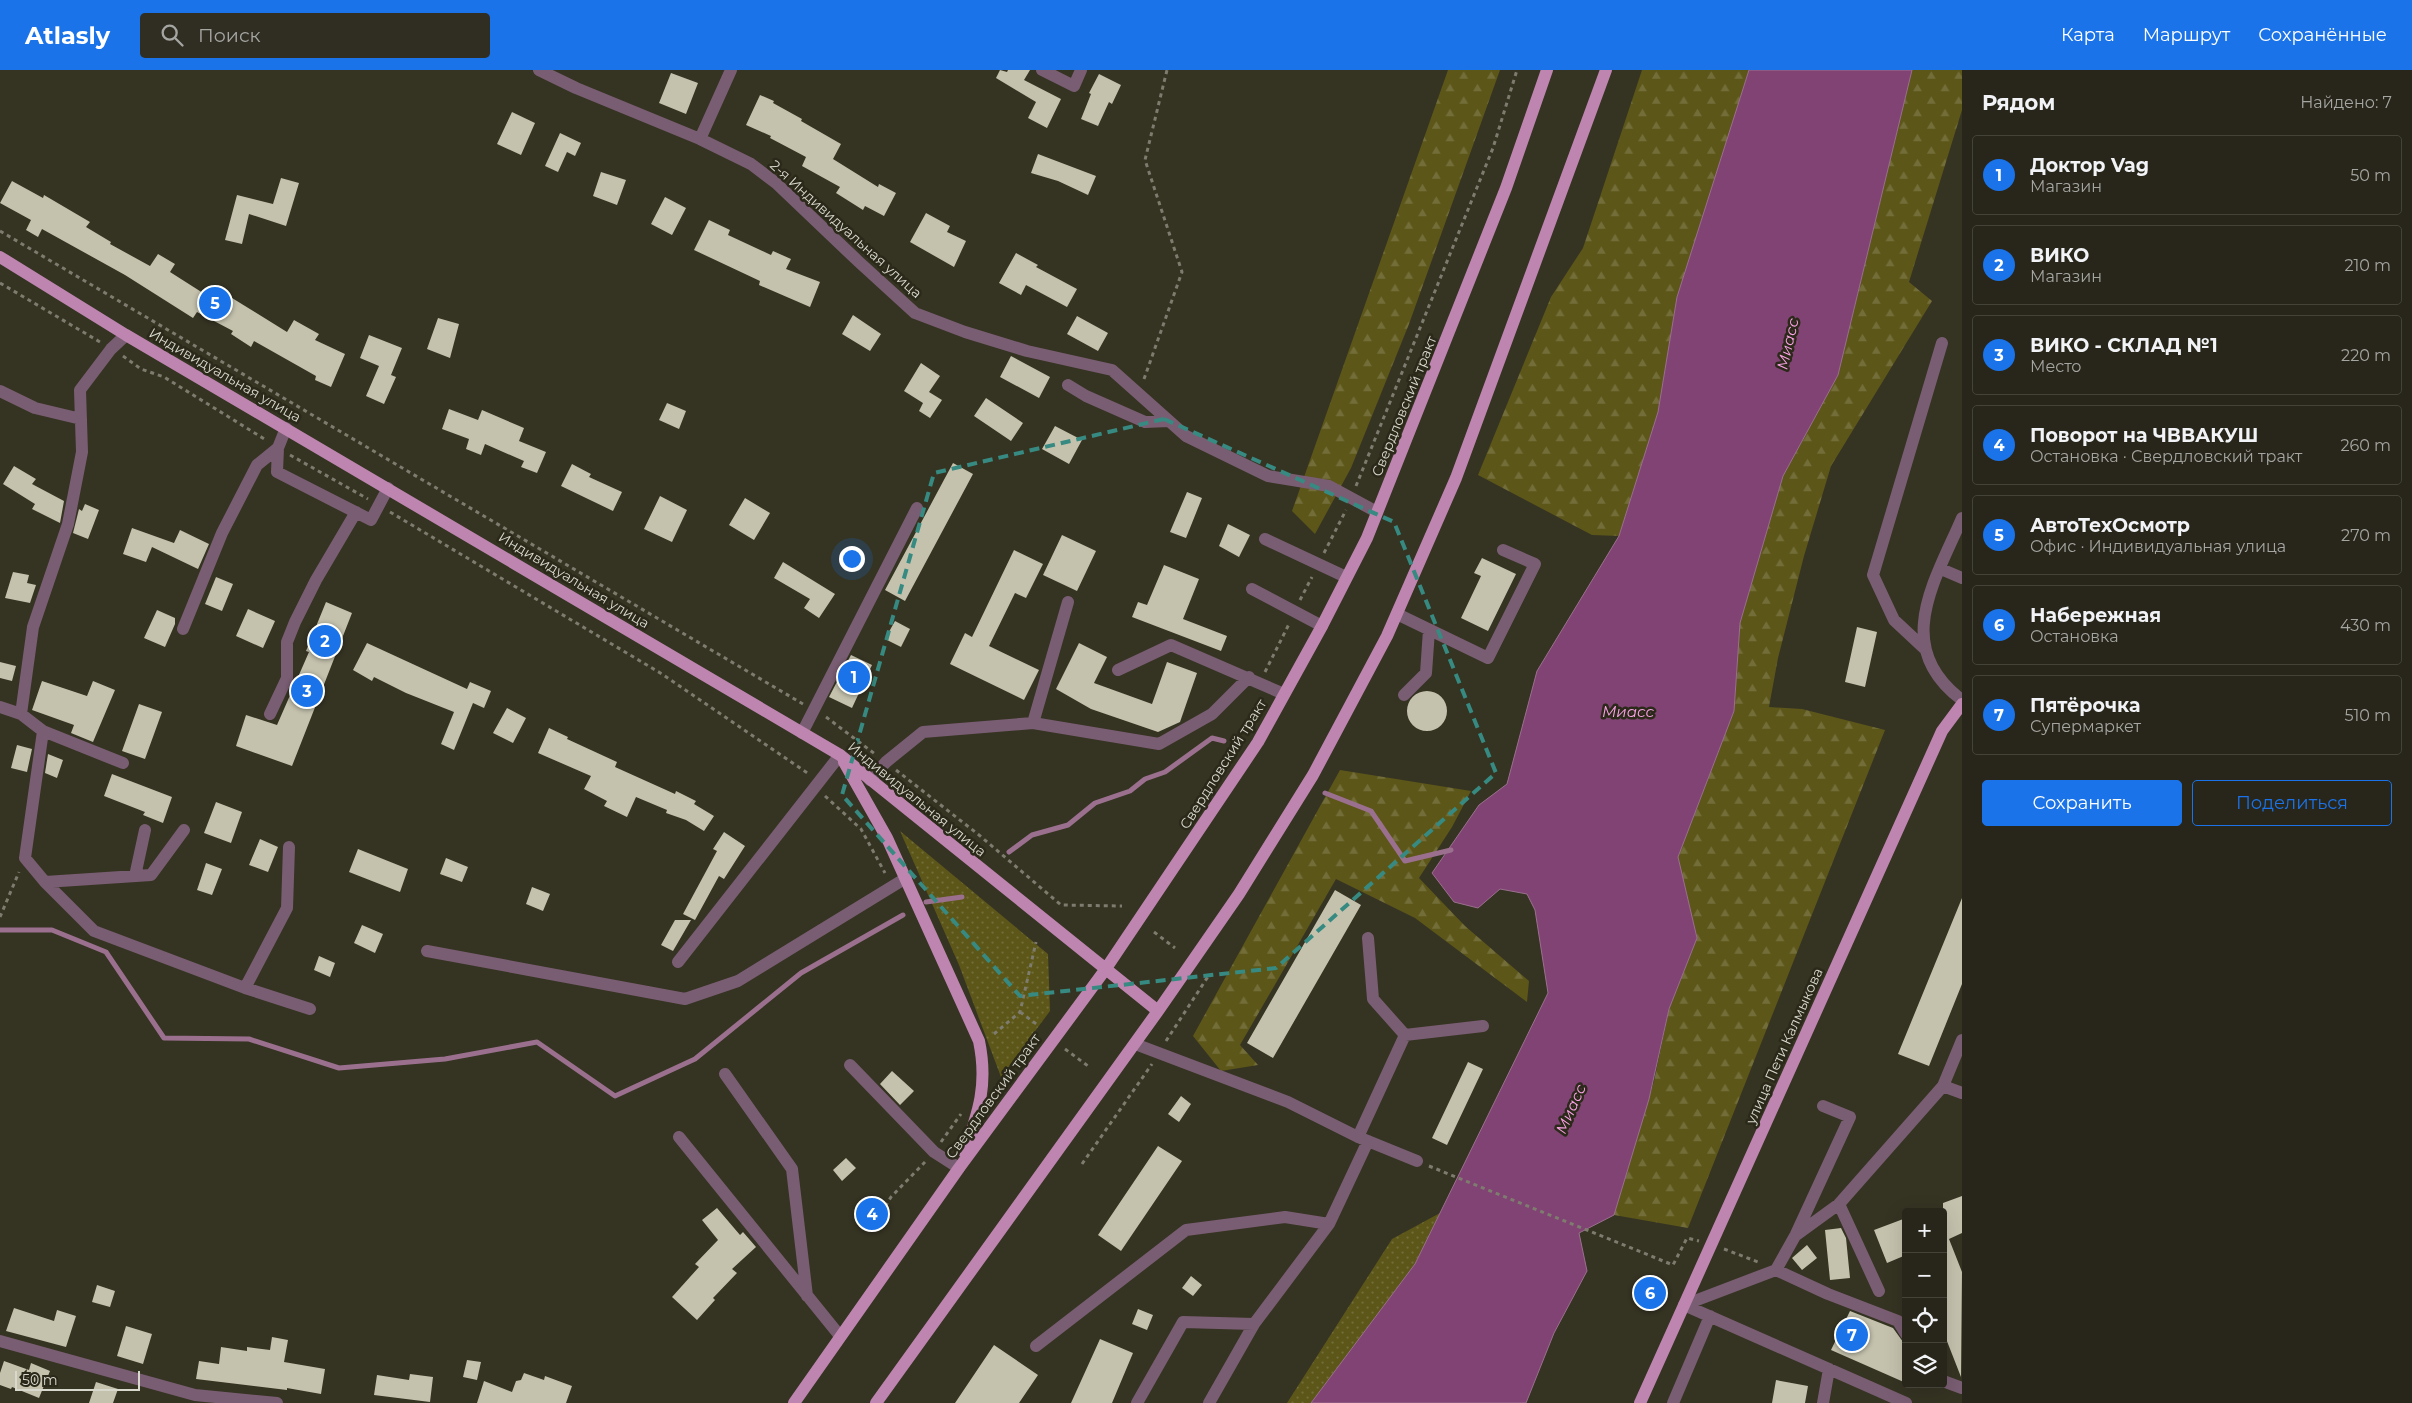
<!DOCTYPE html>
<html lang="ru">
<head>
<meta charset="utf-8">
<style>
  body { margin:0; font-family:Montserrat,sans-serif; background:#302e23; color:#f1f3f6 }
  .controls { position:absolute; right:15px; bottom:15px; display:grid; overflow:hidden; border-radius:5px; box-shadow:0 5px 20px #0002 }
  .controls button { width:45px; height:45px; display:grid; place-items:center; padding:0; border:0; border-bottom:1px solid #444339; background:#28261a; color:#f1f3f6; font:25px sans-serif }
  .scale { position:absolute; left:15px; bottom:12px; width:125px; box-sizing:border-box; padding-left:5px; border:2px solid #d8d8cd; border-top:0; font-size:14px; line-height:18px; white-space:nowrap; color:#d8d8cd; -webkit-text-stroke:4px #2b2919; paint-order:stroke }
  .you { position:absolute; left:851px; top:488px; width:18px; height:18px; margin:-12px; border:4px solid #fff; border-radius:50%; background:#1a73e8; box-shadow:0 0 0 8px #1a73e833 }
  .badge { display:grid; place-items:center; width:32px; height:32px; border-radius:50%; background:#1a73e8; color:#fff; font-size:16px; font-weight:700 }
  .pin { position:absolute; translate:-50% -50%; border:2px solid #fff; box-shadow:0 1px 5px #0006 }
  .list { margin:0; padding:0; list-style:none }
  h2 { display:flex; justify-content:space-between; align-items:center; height:65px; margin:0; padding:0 20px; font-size:21px }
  h2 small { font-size:16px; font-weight:400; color:#a5a5a2 }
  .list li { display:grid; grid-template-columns:32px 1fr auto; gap:15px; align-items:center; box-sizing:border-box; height:80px; margin:0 10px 10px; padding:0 10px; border:1px solid #444339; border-radius:5px }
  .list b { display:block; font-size:19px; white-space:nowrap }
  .list p { margin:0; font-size:16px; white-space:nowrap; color:#a5a5a2 }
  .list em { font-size:16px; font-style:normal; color:#a5a5a2 }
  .actions { display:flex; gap:10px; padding:15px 20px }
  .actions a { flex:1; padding:11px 0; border:1px solid #1a73e8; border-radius:5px; text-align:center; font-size:18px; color:#1a73e8 }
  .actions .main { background:#1a73e8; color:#fff }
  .icon { flex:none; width:28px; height:28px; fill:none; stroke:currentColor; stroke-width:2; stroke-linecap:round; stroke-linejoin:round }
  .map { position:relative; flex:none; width:1962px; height:1333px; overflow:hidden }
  header { display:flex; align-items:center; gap:30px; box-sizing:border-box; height:70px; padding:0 25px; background:#1a73e8; color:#fff }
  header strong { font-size:24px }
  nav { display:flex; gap:28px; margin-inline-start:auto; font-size:18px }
  .search { width:350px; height:45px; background:#302e23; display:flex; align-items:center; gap:12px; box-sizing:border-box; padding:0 18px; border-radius:5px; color:#a5a5a2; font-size:19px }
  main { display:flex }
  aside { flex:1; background:#28261a }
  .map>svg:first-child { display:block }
  .grass { fill:url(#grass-dots) }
  .forest { fill:url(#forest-firs) }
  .water { fill:#814374; stroke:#9b708f }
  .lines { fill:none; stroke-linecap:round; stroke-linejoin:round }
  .stream { stroke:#9b708f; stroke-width:5 }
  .building { fill:#c4c2ad }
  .path { stroke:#7e7c6e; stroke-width:3; stroke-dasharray:4 4; stroke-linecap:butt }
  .minor { stroke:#795d72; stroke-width:12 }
  .major { stroke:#be85b0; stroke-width:12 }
  .marked { fill:none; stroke:#378a81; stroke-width:4; stroke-dasharray:10 6; stroke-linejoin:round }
  .labels { text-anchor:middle; stroke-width:5; stroke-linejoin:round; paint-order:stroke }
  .street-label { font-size:14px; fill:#d8d8cd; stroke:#2b2919 }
  .water-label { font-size:15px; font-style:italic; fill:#fca2e8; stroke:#2b2919 }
</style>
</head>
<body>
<header>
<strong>Atlasly</strong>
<div class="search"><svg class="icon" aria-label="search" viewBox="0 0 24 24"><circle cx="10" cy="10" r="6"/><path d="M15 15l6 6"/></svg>Поиск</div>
<nav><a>Карта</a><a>Маршрут</a><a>Сохранённые</a></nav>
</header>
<main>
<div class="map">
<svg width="1962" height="1333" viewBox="0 0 1962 1333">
  <defs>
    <pattern id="grass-dots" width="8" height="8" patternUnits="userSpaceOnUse" patternTransform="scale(1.25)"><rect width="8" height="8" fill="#5c5619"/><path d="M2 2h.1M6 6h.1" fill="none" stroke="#736e39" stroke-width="1.8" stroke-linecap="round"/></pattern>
    <pattern id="forest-firs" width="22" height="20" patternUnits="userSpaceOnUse" patternTransform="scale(1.25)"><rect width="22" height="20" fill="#5c5619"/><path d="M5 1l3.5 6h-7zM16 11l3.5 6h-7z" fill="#736e39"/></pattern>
  </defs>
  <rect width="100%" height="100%" fill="#353322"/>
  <path class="grass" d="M900,761l148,123 2,57 -49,66 -42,-112z
    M1440,1143l-25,51 -104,139h-24l105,-164z"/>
  <path class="forest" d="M1448,0h52l-91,254 -58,144 -36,66 -23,-23z
    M1642,0h107l-72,227 -19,115 -39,124 -27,-1 -114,-60 73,-178 32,-49z
    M1912,0h50v40l-53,172 23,19 -101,165 -27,90 -26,102 -9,49 33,2 83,21 -197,498 -74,-13 40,-134 15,-72 28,-71 -19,-81 56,-146 6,-88 43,-147 55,-101z
    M1340,700l131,21 -19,36 -33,51 46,48 64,55 -2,21 -112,-84 -79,-39 -96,166 18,20 -37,6 -28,-35z"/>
  <path class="water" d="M1749,0h163l-74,305 -55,101 -43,147 -6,88 -56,146 19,81 -28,71 -20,90 -35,116 -35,18 8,38 -33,62 -28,70h-215l104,-139 133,-271 -13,-83 -8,-16 -27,-5 -22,19 -24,-6 -22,-29 47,-68 28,-21 30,-113 82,-135 39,-124 19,-115z"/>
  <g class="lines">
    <path class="stream" d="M1325,723l46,18 34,50 46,-11
      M1009,782l23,-17 36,-10 27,-22 35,-12 15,-12 20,-7 47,-34 12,3
      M926,832l36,-5
      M0,860h52l54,22 58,86 85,1 90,29 106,-9 92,-17 78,54 80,-37 106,-86 102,-58"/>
  </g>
  <path class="building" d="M1000,0l7,2 1,-2h22l-6,10 37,19 -14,29 -19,-10 8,-16 -40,-24z
    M671,3l27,10 -12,31 -27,-11z
    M1099,4l22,11 -9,19 -3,-2 -11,24 -17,-7 10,-25 -2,-1z
    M760,25l14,6 -1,2 29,16 -1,2 40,23 -8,15 45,28 1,-3 17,9 -12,23 -19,-10 -2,4 -27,-17 4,-6 -38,-21 4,-9 -36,-19 1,-2 -25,-11z
    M512,42l23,11 -14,32 -24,-11z
    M560,63l21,10 -6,13 -8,-4 -9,20 -13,-6z
    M1038,84l58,22 -8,19 -30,-14 -27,-8z
    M601,102l25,8 -9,25 -24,-9z
    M281,108l18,5 -13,43 -37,-12 -7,30 -17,-4 12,-45 36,9z
    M12,111l31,17 1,-3 46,27 -4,5 25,15 -1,2 40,22 8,-12 17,10 -5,8 44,28 5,-10 68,42 7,-12 25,14 -4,6 30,14 -14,33 -16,-7 1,-4 -62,-35 -3,6 -20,-13 2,-3 -36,-19 -4,6 -68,-43 -83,-46 -4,8 -12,-7 5,-10 -31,-17z
    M665,127l21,11 -14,27 -21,-11z
    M926,143l24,13 -3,6 19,9 -12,26 -44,-25z
    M709,150l21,10 -2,5 43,20 2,-4 18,8 -5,10 34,13 -10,25 -51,-22 1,-4 -66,-31z
    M1016,183l22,12 -2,2 41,22 -10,18 -41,-22 -5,10 -22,-12z
    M853,245l28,19 -11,17 -28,-17z
    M1077,246l31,17 -10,18 -31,-17z
    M438,248l21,6 -9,34 -23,-9z
    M369,265l33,13 -11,27 5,2 -12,27 -18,-8 13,-30 -19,-8z
    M1011,286l39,21 -11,21 -39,-21z
    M921,293l19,13 -11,16 13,8 -12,18 -11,-7 4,-8 -19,-12z
    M986,328l37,25 -12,18 -37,-25z
    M667,333l19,8 -7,18 -20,-9z
    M449,339l29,11 4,-10 42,18 -5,13 27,11 -9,21 -16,-6 3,-6 -39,-17 -4,11 -15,-6 3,-10 -27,-10z
    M1055,356l27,14 -13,24 -27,-15z
    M953,393l20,11 -68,127 -20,-11z
    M572,394l19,10 -2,3 33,15 -9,19 -52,-25z
    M14,396l22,13 -4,5 32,17 -4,22 -28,-14 3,-5 -32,-20z
    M1187,422l15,6 -16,40 -16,-6z
    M660,426l27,14 -15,32 -28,-13z
    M745,428l25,15 -16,27 -25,-15z
    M85,434l14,6 -11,29 -15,-6 6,-24 3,2z
    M1228,454l22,11 -11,22 -20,-11z
    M132,458l42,15 6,-13 29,14 -11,25 -46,-22 -6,15 -23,-8z
    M1062,465l34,16 -19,40 -34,-16z
    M1014,480l29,14 -17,34 -11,-5 -26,53 50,24 -15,30 -74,-36 15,-31 7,4z
    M1482,488l34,16 -28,57 -27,-13 20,-42 -7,-3z
    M783,492l52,32 -16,24 -15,-10 6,-9 -36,-21z
    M1164,495l35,14 -16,40 44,17 -6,15 -89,-34 6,-15 9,3z
    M13,502l16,3 -2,8 9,2 -6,18 -25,-5z
    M216,507l17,7 -11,27 -17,-7z
    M326,532l26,11 -60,153 -56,-20 10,-31 31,10 32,-73 -3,-1z
    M248,539l27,12 -12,27 -27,-12z
    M157,540l18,8v6l-10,23 -21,-9z
    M895,551l15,8 -9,18 -16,-8z
    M1857,557l20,5 -12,55 -20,-5z
    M367,573l100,46 3,-7 21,9 -7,17 -11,-5 -19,47 -13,-6 13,-32 -48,-19 -32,-16 -2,4 -19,-11z
    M1079,573l28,14 -13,26 58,21 15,-42 30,11 -17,49 -22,10 -67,-23 -35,-20z
    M851,585l21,10 -20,43 -23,-11z
    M0,592l16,4 -4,15 -12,-3z
    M42,611l45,15 6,-15 22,9 -22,52 -22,-9 3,-8 -42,-15z
    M1407 641a20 20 0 1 1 40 0a20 20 0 1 1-40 0Z
    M139,634l23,8 -17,47 -23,-8z
    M507,638l19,10 -13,25 -20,-10z
    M549,658l19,9 -1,2 50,23 -2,5 60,27 1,-3 20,10 -2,3 20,12 -10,15 -18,-11 -20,-7 1,-3 -31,-13 -9,20 -23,-11 3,-5 -23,-12 7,-13 -53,-23z
    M17,675l15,4 -5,23 -16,-4z
    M48,684l15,6 -6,18 -12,-5z
    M112,704l60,23 -9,26 -20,-8 2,-3 -41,-16z
    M216,732l26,10 -11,31 -27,-10z
    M724,762l21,14 -21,33 -5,-3 -24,44 -12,-6 34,-63 -4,-2z
    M260,769l18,8 -10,25 -19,-7z
    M358,779l50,20 -8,23 -51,-20z
    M446,788l22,9 -6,15 -22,-8z
    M206,793l16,6 -10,26 -15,-5z
    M532,817l18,7 -7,17 -17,-7z
    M1335,820l26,15 -88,153 -26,-15z
    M1962,828v86l-33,82 -31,-12z
    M675,850h16l-18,31 -12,-6z
    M362,855l21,9 -8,19 -21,-10z
    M319,886l16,7 -5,14 -16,-7z
    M1468,992l15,7 -36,76 -15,-7z
    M892,1001l22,20 -14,14 -20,-21z
    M1181,1026l10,8 -12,18 -11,-8z
    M1158,1076l24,15 -61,90 -23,-16z
    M846,1088l10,10 -14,13 -9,-11z
    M1962,1126v37l-13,6 13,33 -1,105 -18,-46v-128z
    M717,1138l23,27 3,-3 13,15 -24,22 5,4 -24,25 2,2 -18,20 -25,-23 27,-30 -4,-3 23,-24 -16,-20z
    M1906,1148v37l-19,8 -13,-33z
    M1841,1158l5,10 4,40 -20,2 -5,-50z
    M1807,1175l10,13 -15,12 -10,-12z
    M1191,1206l11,9 -9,11 -11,-8z
    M97,1215l18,6 -5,16 -18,-5z
    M14,1238l40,13 3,-11 19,6 -10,31 -60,-16z
    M1138,1239l15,6 -6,15 -15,-6z
    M1850,1241l43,17 13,18v37l-75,-33z
    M126,1256l26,8 -9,30 -26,-8z
    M272,1267l16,3 -4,22 41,7 -4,25 -34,-6v2l-91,-11 3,-18 20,3 2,-17 26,4v-4l23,3z
    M1100,1269l33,14 -21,50h-41z
    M994,1275l44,30 -19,28h-64z
    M467,1290l14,2 -4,18 -14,-3z
    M4,1291l25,9 2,-7 19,8 -11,27 -27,-11 -1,2 -11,-4v-12z
    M524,1303l20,7 1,-4 27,10 -6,17h-89l7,-22 28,11 4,-11 5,-1z
    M410,1304l23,3 -3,25 -56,-7 3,-20 32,5z
    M1776,1310l32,6 -3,17h-33z
    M96,1312l22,7 -5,14h-24z"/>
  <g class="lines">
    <path class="path" d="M0,161l803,473
      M0,213l100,59
      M123,286l18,13 23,8 102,63
      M1144,309l38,-107 -37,-112 22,-90
      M290,385l78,44
      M1356,416l137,-338 24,-78
      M390,442l272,162 147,100
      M1324,483l22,-43
      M1300,530l12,-23
      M1265,602l24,-48
      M826,647l49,37
      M896,700l83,65 82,70 61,1
      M825,726l36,33 24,44
      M0,847l19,-45
      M1154,862l21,16
      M1020,942l19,14
      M994,964l26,-22 16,-70
      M1166,971l43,-66
      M1065,979l23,17
      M941,1072l20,-28
      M1082,1094l70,-100
      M1429,1096l244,99 14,-27 12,3
      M873,1157l18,-30 34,-35
      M1724,1179l34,13"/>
    <path class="minor" d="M539,0l37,18 124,51 51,25 25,19 83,79 56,51 50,19 62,19 85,19 74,66 82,40 61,10 48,26
      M1042,0l32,16 7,-16
      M700,69l31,-69
      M1068,315l18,11 59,26 24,-1
      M0,321l35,17 46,11
      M286,358l-8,20 -1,24 94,48 17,-32
      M1962,448c-27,63 -71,129 0,182
      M1265,469l81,38
      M1941,499l21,9
      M1252,519l70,37
      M1397,544l91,44 47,-94 -32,-14
      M183,559l39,-96 35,-68 21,-17
      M1924,578l-30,-28 -21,-45 69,-232
      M1118,600l53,-25 113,49
      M1404,625l22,-22 3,-43
      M0,637l21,7 22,17 80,32
      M21,644l12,-87 35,-103 14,-72 -2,-62 31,-41 15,-14
      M270,644l17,-36v-36l8,-20 21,-42 40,-68
      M1033,653l35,-121
      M43,661l-18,127 20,24 49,49 151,57 65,21
      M802,663l115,-225
      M870,710l16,-18 37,-30 110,-9 126,21 53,-30 37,-37
      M135,806l10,-46
      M45,812l106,-7 33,-45
      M1368,868l5,61 32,36 78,-9
      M427,881l258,48 53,-18 168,-103
      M678,892l162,-207
      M245,918l42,-80 2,-61
      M1135,974l153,58 70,35 59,24
      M850,995l84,87 25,16
      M725,1004l67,95 15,127
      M1943,1016l19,7
      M679,1067l161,199
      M1358,1067l47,-102
      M1839,1134l40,87
      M1796,1164l54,-117 -27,-11
      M1776,1200l52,24 70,27 8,13
      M1684,1235l92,-35 19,-34 44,-32 104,-118 19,-46
      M1684,1235l222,98
      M0,1271l195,54 82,8
      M1036,1276l150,-116 99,-13 44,7
      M1943,1311l19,7
      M1137,1333l46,-81 71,2
      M1209,1333l45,-79 75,-100 39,-83
      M1673,1333l37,-87
      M1823,1333l6,-34"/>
    <path class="major" d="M0,187l126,78 714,420 318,256
      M844,692l43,76 92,203c9,43 0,71 -15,111
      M794,1333l165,-235 146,-198 153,-228 64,-116 45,-88 139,-350 41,-118
      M876,1333l282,-392 81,-117 74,-119 74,-139 69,-158 150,-408
      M1640,1333l302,-672 20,-27"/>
  </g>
  <path class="marked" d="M1164,349l230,103 102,251 -220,195 -256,28 -178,-201 92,-322z"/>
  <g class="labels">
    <g class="street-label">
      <text transform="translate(846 159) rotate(42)" y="5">2-я Индивидуальная улица</text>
      <text transform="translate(225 305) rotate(30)" y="5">Индивидуальная улица</text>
      <text transform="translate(1404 336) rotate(-68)" y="5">Свердловский тракт</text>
      <text transform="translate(574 510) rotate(31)" y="5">Индивидуальная улица</text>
      <text transform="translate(1223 694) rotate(-58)" y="5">Свердловский тракт</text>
      <text transform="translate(917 729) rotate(39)" y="5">Индивидуальная улица</text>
      <text transform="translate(1784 976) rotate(-66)" y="5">улица Пети Калмыкова</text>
      <text transform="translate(993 1026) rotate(-54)" y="5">Свердловский тракт</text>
    </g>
    <g class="water-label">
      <text transform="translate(1788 274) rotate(-77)" y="5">Миасс</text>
      <text x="1628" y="647">Миасс</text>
      <text transform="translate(1571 1039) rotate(-66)" y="5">Миасс</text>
    </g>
  </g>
</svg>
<div class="controls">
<button>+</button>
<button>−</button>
<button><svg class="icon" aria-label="locate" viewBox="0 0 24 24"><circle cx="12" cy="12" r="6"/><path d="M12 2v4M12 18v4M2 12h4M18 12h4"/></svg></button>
<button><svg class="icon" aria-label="layers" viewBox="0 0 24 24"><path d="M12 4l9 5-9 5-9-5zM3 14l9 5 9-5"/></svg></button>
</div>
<div class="scale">50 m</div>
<div class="you"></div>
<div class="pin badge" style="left:854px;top:607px">1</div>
<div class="pin badge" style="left:325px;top:571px">2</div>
<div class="pin badge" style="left:307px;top:621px">3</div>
<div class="pin badge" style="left:872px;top:1144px">4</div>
<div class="pin badge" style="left:215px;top:233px">5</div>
<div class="pin badge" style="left:1650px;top:1223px">6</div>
<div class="pin badge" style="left:1852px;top:1265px">7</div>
</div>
<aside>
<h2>Рядом<small>Найдено: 7</small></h2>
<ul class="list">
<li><span class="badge">1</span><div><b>Доктор Vag</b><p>Магазин</p></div><em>50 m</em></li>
<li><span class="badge">2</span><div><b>ВИКО</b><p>Магазин</p></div><em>210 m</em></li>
<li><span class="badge">3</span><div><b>ВИКО - СКЛАД №1</b><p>Место</p></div><em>220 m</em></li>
<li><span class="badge">4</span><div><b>Поворот на ЧВВАКУШ</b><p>Остановка · Свердловский тракт</p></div><em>260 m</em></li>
<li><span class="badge">5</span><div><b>АвтоТехОсмотр</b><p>Офис · Индивидуальная улица</p></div><em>270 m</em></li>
<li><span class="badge">6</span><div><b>Набережная</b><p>Остановка</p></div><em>430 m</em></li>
<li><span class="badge">7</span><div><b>Пятёрочка</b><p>Супермаркет</p></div><em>510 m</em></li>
</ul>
<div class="actions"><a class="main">Сохранить</a><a>Поделиться</a></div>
</aside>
</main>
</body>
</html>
